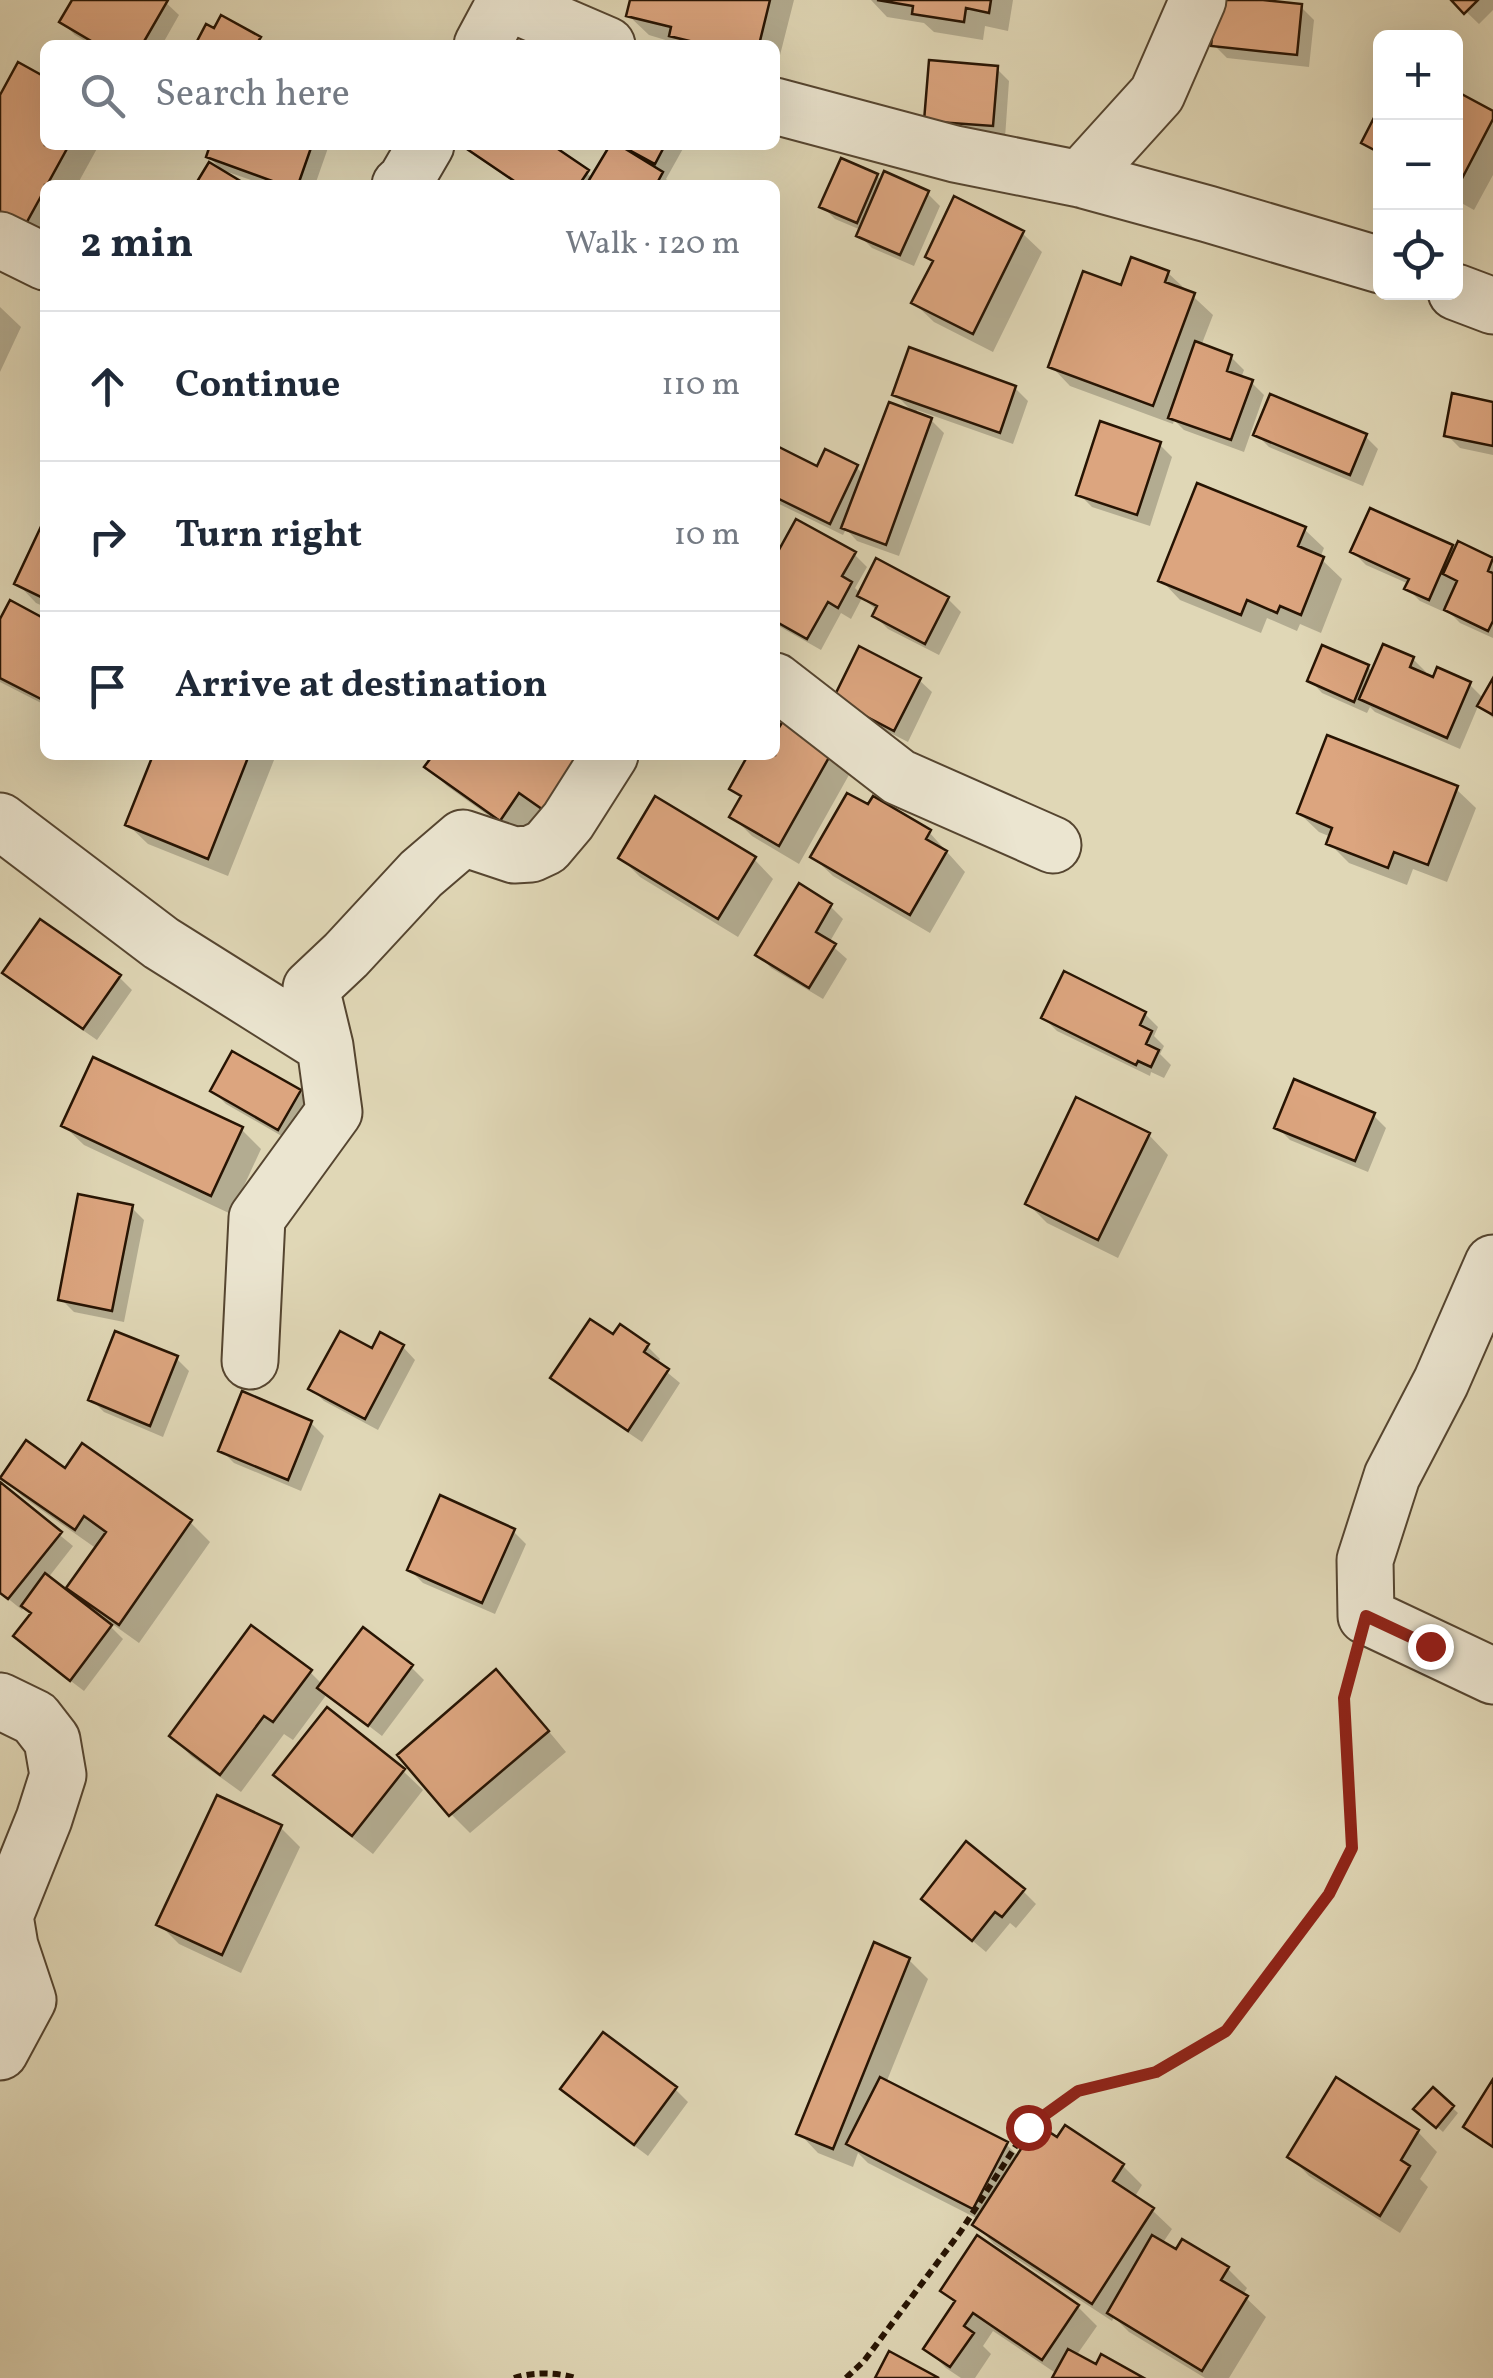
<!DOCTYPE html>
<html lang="en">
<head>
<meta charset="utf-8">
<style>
  body { margin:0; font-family:Vollkorn,serif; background:#f2f2f3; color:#1f2937 }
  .controls { position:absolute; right:30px; top:30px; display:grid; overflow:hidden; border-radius:15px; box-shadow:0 10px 40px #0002 }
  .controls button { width:90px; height:90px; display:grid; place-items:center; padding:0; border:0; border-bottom:2px solid #e0e1e3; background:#fff; color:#1f2937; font:50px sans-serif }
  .stop { position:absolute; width:30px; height:30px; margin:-22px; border:8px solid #8f2418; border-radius:50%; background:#fff }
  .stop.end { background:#8f2418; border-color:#fff; box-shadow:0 2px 10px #0008 }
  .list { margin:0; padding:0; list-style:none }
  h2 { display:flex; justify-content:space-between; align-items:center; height:130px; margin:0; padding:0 40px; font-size:42px }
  h2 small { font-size:32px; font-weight:400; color:#747a83 }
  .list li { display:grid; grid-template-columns:65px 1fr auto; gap:30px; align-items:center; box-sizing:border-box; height:150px; padding:0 40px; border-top:2px solid #e0e1e3 }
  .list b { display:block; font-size:38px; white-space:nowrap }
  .list em { font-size:32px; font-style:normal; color:#747a83 }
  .icon { flex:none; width:55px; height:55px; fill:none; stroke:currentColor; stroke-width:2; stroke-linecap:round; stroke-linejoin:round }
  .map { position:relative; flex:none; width:1493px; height:2378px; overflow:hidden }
  .search { position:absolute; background:#fff; box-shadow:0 10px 40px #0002; left:40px; top:40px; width:740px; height:110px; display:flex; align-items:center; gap:25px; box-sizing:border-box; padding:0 35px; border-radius:15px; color:#747a83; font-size:38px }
  .panel { position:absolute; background:#fff; box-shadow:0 10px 40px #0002; left:40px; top:180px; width:740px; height:580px; border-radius:15px }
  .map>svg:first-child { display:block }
  .shadow { fill:#0003 }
  .building { fill:#dca57f; stroke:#271403; stroke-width:2.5 }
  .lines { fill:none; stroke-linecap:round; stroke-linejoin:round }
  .minor-casing { stroke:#554530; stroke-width:59 }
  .path { stroke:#271403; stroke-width:6; stroke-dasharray:8 5; stroke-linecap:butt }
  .minor { stroke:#ebe5d0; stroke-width:55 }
  .route { stroke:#8f2418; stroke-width:12 }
</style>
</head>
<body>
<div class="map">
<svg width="1493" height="2378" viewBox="0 0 1493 2378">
  <rect width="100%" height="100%" fill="#e0d7b6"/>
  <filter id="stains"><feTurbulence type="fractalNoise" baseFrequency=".002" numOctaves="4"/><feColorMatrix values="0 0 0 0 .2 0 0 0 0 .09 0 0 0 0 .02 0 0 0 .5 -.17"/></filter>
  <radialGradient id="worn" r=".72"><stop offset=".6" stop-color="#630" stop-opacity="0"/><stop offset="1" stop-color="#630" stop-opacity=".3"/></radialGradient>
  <path class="shadow" d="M75,0h88l16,15 -17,30h-70l-17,-10 -13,-13z
    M633,0h161l-17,67h-2v-22h-93l-33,-10 -20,-19z
    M871,0h142l-5,31 -23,-5 -2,14 -49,-8 -10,-9 -37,-6z
    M1240,0l61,7 13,13 -5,47 -82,-9 -13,-13z
    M1454,0h39v10l-14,14z
    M996,68l13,13 -4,57 -78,-18z
    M45,80v65h54l-22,40h-32v58l-45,-20v-122z
    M1456,93l37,21v61l-19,35 -18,-10z
    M213,145h116l-14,40h-50l-43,-15 -13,-13z
    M459,145h88l46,33 20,-33h72l-19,34 6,6h-154z
    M877,176l5,6 45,11 13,13 -26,60 -42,-18 -13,-13 2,-5 -26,-11 -13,-13z
    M1022,233l20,19 -49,100 -59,-30 -20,-19 20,-40 -6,-7z
    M1168,273l45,42 -12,31 30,11 13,13 -3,8 10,4 13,13 -20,57 -60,-22 -10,-10 -1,4 -103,-38 -19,-20 71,-77z
    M0,307l21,20 -21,45z
    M1015,388l13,13 -15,43 -96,-34 -2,4 -20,-20z
    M1493,404v51l-33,-7 -13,-13z
    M931,420l13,13 -45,123 -42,-15 -11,-12 -3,6 -68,-33v-54l43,21 38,-2 8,8z
    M1256,434l109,2 13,13 -15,37 -94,-39z
    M1159,444l13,13 -22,69 -58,-19 -13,-13z
    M45,524v83l-9,-4 -19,-20z
    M1304,529l20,19 -4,10 22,21 -21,54 -21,-9 -3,7 -30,-13 -6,15 -81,-33 -19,-20z
    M1452,547l4,4 37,10v77l-33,-15 -16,-16 -2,4 -22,-10 -13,-13 2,-4 -43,-19 -13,-13z
    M854,554l13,13 -12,21 6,6 87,5 13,13 -22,43 -51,-26 -13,-13 3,-5 -16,-13 -11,21 -10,-6 -20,37 -46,-26v-62z
    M45,621v84l-45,-23v-57z
    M1413,659l13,13 -2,4 45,8 15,15 9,-16v35l-14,-14 -19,45 -85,-37 -5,-5 -3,6 -45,-20 -12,-13 58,-13 5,5z
    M919,680l13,12 -24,50 -59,-30z
    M775,737l79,29 -55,98 -47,-28 -20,-20 10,-18 -10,-10 19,-33h24z
    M156,755h120l-48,121 -80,-32 -20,-19z
    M436,755l174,20 -40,57 -30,-21 -20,27 -73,-52 -19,-19z
    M1456,789l20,19 -29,74 -34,-13 -6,16 -58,-22 -20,-20 2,-6 -12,-5 -20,-19z
    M929,832l36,40 -35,61 -97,-57 -20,-19z
    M621,858l133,1 19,20 -35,58 -98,-60z
    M830,906l13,13 -14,24 18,16 -24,40 -52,-31 -12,-13z
    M6,973l113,4 13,13 -35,50 -78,-54z
    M1145,1014l13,13 -4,9 10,10 -4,8 11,11 -7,13 -13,-6 -1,4 -93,-45 -13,-13z
    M213,1091l87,1 12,13 -20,37 -66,-38z
    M1373,1115l13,13 -18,44 -78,-32 -13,-13z
    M64,1126l177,3 20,20 -30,65 -147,-69z
    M1149,1135l19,20 -50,103 -71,-35 -19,-19z
    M131,1207l13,13 -20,102 -50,-10 -13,-13z
    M614,1338l33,8 13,13 -3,5 23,19 -38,59 -76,-51 -12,-13z
    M403,1347l12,13 -37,70 -54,-29 -12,-12 61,-38z
    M176,1358l13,13 -26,66 -59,-25 -13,-13z
    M311,1423l13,13 -23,55 -67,-28 -13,-13z
    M82,1446l108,76 20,20 -71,101 -28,-20 -2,2 14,14 -39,52 -55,-42 -13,-13 17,-22 -8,-8 -3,4 -22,-18v-106l73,60 -25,32 30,23 2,-2 -10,-11 27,-39 -74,-52 -20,-19 62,-7z
    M513,1531l13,13 -31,70 -72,-31 -13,-13z
    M411,1667l13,13 -42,56 -55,-42 -34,46 -9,-6 -43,58 -50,-36 -19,-20 138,-64 13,13z
    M516,1692l50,60 -96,81 -19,-19z
    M403,1771l20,19 -50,64 -77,-60 -19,-19z
    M280,1827l20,20 -59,126 -62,-29 -20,-20z
    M1023,1891l13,13 -20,24 -6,-5 -24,29 -49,-41z
    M909,1960l19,19 -42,104 120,61 13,13 39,-16 8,-13 57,38 19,19 -8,13 18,12 20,19 -10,15 66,25 19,19 -4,7 23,22 -37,61h-24l-76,-46 -15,-15 -2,4 -118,-77 -19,-20 3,-5 -110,-56 -10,-10 -5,14 -35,-14 -19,-20z
    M564,2089h111l13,13 -40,54 -72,-54z
    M1433,2090l25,23 -15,19 -26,-23z
    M1418,2132l19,20 -17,27 8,8 -28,46 -91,-57 -19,-20z
    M943,2290l135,17 19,19 -21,30 21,12 42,10h-84l2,-4 -64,-43 -10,15 8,8 -16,24h-14l-15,-10 -20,-20 31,-44z"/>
  <path class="building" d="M72,0h96l-26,45h-53l2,-4 -32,-19z
    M630,0h140l-11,45 -29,-3 -1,3h-23l-37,-9 2,-9 -45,-11z
    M877,0h114l-2,13 -23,-5 -2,14 -52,-8 1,-8z
    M1216,0h47l39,4 -5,51 -86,-9z
    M1451,0h27l-14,14z
    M221,15l40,22 -5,8h-61l11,-21 8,4z
    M929,60l69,6 -5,60 -69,-5z
    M18,62l27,15v68h24l-22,40h-2v4l-22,40 -23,-13v-121z
    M1456,91l37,20v8l-37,71z
    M1380,106v47l-19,-10z
    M210,145h102l-14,40h-15l-77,-28z
    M461,145h91l37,25 -10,15h-59z
    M610,145h9l44,27 -7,13h-70z
    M620,145h45l-10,19z
    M841,158l37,16 -21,49 -38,-16z
    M209,162l38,23h-52z
    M884,171l45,20 -29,64 -44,-19z
    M954,196l70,35 -51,103 -62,-31 22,-42 -8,-4z
    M1131,257l38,14 -4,11 30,11 -42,113 -105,-39 35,-96 38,14z
    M1195,341l37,14 -5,16 26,9 -22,60 -63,-22z
    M909,347l107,39 -16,47 -108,-38z
    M1452,393l41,9v44l-49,-10z
    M1270,394l97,40 -17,41 -97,-40z
    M889,402l43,16 -46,127 -45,-17z
    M1100,421l61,21 -24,73 -61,-20z
    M775,445l42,21 8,-17 33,16 -28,59 -55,-27z
    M1197,483l109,44 -8,19 26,11 -23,58 -21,-9 -3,7 -30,-13 -6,15 -83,-34z
    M1370,508l83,37 -24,55 -25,-11 5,-10 -59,-27z
    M45,518v81l-31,-15z
    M796,519l60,33 -14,24 10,6 -14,26 -10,-6 -21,37 -32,-18v-64z
    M1458,541l35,17 -5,13 5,2v48l-5,10 -44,-21 13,-29 -14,-7z
    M876,558l73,39 -24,47 -53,-28 5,-10 -20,-10z
    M10,600l35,19v82l-45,-23v-59z
    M1383,644l31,13 -4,10 23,10 4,-10 34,15 -24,56 -88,-39z
    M1322,645l47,20 -15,37 -47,-21z
    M859,646l62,32 -27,53 -61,-32z
    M1493,678v37l-16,-9z
    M786,716l50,29 -57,101 -50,-29 12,-21 -12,-7 19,-34h27v-21z
    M1327,735l131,51 -30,79 -34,-13 -6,16 -62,-24 6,-16 -35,-15z
    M153,755h96l-41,104 -83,-34z
    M433,755h158l-42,59 -30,-21 -19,28 -76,-54z
    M847,793l21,11 5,-8 58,34 -5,9 21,12 -37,64 -100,-58z
    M655,796l101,61 -38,62 -100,-61z
    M799,883l33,21 -16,28 20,12 -27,44 -54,-33z
    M40,919l81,56 -38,54 -81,-56z
    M1064,971l82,41 -6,13 12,6 -6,13 13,6 -8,17 -13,-6 -2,4 -95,-47z
    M232,1051l69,39 -23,40 -68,-39z
    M93,1057l150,70 -32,69 -150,-70z
    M1294,1079l81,34 -20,48 -81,-33z
    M1076,1097l74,36 -52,107 -73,-36z
    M78,1194l55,11 -21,106 -54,-11z
    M590,1319l23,15 7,-10 29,20 -5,8 25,17 -41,62 -78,-53z
    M115,1331l63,25 -28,70 -62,-26z
    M340,1331l32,17 8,-16 24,13 -39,74 -57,-30z
    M242,1391l70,30 -24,59 -70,-29z
    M26,1440l39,28 17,-25 110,77 -73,105 -53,-37 40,-56 -22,-16 -9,14 -75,-52z
    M0,1482l62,50 -54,67 -8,-6z
    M440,1495l75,34 -33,74 -75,-33z
    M45,1573l67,52 -42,56 -57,-45 18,-23 -10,-7z
    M251,1625l61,45 -39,52 -9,-6 -44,59 -51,-39z
    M363,1627l50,38 -45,61 -51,-38z
    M496,1669l53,62 -100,85 -52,-61z
    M327,1707l78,62 -53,67 -79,-61z
    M217,1795l65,30 -60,130 -66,-30z
    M966,1841l59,48 -23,28 -7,-5 -23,29 -51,-42z
    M874,1942l36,16 -77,191 -37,-15z
    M603,2032l74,55 -43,58 -74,-56z
    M880,2077l128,65 -35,67 -127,-65z
    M1336,2077l83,53 -18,30 9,6 -30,50 -93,-59z
    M1493,2079v68l-30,-20z
    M1433,2087l21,19 -18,22 -23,-19z
    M1037,2124l20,13 8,-12 59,39 -11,17 41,27 -62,96 -120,-79z
    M977,2235l102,70 -37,55 -69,-47 -9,13 10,7 -24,34 -27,-18 32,-48 -15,-10z
    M1152,2235l24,14 6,-10 47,28 -8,13 27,16 -46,75 -95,-58z
    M1068,2349l28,15 5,-10 43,24h-92z
    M889,2351l50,27h-64z"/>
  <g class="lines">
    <defs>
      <path id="minor" d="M502,0l105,45
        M482,45l23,-43
        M775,106l180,48 125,25 128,35 172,51
        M1080,179l77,-85 41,-94
        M400,185l5,-4 21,-36
        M0,240l45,22
        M1456,292l37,14
        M775,681l124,96 154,68
        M0,821l161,122 164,103
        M1493,1263l-52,119 -49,94 -27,84 1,56 127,60
        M250,1361l7,-143 77,-106 -9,-66 -14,-58 35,-33 75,-81 42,-36 51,17 17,-1 15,-7 22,-26 42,-66
        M0,1701l35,17 17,22 6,35 -14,44 -39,97 5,30 18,54 -28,52"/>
    </defs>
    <use href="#minor" class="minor-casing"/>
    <path class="path" d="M514,2378c18,-6 43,-6 61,0
      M846,2378l18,-17 97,-130 67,-104 50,-36 78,-19 71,-41 102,-137 23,-46 -8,-150 10,-36"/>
    <use href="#minor" class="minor"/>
  </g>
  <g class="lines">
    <path class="route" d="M1028,2127l50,-36 78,-19 70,-41 103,-137 23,-46 -8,-150 22,-82 64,30"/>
  </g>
  <rect width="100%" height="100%" filter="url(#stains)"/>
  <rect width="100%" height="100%" fill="url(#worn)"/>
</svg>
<div class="controls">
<button>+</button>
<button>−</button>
<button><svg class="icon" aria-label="locate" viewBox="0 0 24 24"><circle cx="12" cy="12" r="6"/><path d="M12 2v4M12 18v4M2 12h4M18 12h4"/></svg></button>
</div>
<div class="stop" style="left:1028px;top:2127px"></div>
<div class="stop end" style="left:1430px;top:1646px"></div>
<div class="search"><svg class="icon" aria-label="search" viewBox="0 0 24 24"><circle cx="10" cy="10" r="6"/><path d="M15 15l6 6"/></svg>Search here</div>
<section class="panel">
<h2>2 min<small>Walk · 120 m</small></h2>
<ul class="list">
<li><svg class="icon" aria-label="ahead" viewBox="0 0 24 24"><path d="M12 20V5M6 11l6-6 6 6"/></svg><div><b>Continue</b></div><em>110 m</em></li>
<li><svg class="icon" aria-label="right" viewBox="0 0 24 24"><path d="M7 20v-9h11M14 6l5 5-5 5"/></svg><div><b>Turn right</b></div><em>10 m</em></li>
<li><svg class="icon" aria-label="arrive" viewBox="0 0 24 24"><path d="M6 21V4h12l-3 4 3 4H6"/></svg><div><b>Arrive at destination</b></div></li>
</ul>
</section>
</div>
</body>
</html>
